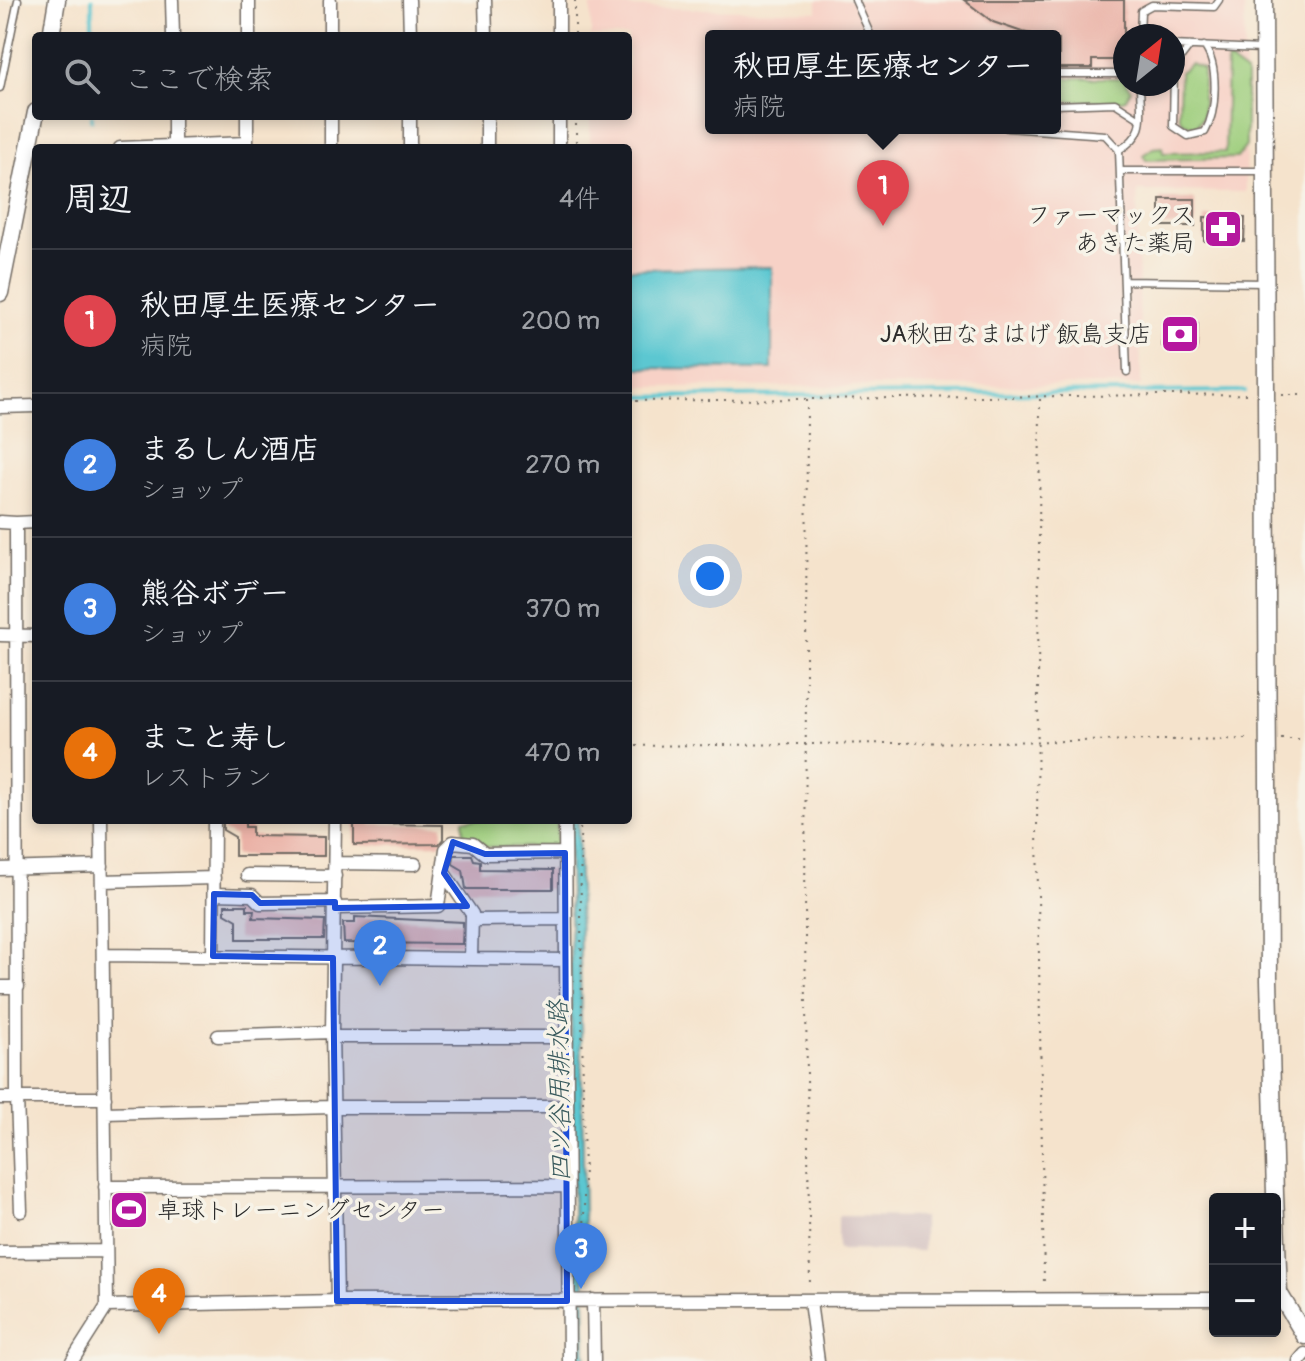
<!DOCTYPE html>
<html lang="ja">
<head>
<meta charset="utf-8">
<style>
  body { margin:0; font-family:Pangolin,"Klee One",sans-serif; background:#242831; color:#f1f3f6 }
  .controls { position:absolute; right:24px; bottom:24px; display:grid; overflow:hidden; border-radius:8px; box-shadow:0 4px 12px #0003 }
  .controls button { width:72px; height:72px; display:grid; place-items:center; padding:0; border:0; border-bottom:2px solid #363941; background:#171b24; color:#f1f3f6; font:40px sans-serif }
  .compass { position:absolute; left:1113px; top:24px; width:72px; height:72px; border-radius:50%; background:#171b24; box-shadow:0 4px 12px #0003; rotate:30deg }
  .you { position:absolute; left:710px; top:576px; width:28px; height:28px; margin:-20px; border:6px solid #fff; border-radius:50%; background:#1a73e8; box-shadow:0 0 0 12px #1a73e833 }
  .badge { display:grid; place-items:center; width:52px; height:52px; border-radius:50%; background:#1a73e8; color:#fff; font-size:26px; font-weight:700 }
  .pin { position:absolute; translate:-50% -66px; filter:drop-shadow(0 2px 4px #0008) }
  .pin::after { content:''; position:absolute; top:42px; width:28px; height:24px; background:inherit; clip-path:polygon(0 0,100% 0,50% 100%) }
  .popup { position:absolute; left:705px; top:30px; width:356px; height:104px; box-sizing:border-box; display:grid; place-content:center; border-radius:8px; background:#171b24; filter:drop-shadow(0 2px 6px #0005); font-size:26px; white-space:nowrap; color:#9ea1a6 }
  .popup b { font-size:30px; color:#f1f3f6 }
  .popup::after { content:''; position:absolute; left:50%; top:100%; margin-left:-16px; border:16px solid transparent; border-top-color:#171b24 }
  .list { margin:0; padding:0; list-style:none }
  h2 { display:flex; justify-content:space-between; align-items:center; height:104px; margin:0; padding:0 32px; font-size:34px }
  h2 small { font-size:26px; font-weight:400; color:#9ea1a6 }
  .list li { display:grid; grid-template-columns:52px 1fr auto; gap:24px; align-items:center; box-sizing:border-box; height:144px; padding:0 32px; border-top:2px solid #363941 }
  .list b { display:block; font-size:30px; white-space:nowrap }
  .list p { margin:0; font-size:26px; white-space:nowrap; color:#9ea1a6 }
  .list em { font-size:26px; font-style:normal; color:#9ea1a6 }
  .icon { flex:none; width:44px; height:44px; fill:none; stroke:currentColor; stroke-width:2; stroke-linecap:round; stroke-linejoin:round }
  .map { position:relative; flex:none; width:1305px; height:1361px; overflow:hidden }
  .search { position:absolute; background:#171b24; box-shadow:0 4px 12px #0003; left:32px; top:32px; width:600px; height:88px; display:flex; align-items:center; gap:20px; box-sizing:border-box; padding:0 28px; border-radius:8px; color:#9ea1a6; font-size:30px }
  .panel { position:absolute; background:#171b24; box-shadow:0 4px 12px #0003; left:32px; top:144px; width:600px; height:680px; border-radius:8px }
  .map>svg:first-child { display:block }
  .built { fill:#f7d1c6; fill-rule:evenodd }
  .industrial { fill:#d2bfbf }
  .green { fill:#9ece7d; stroke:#647c54; stroke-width:2 }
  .water { fill:#5bc7d1; stroke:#43797e; stroke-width:2 }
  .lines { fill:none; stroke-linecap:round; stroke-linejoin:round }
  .stream { stroke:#5bc7d1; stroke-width:4 }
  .building { fill:#eab1a6 }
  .service-casing { stroke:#726b63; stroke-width:9 }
  .minor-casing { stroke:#726b63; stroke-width:15 }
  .tertiary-casing { stroke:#726b63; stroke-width:19 }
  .path { stroke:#726b63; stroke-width:2; stroke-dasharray:2 6; stroke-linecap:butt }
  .service { stroke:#fff; stroke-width:6 }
  .minor { stroke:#fff; stroke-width:12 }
  .tertiary { stroke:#fff; stroke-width:16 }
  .marked { fill:#1d4ed8; fill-opacity:0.2; stroke:#1d4ed8; stroke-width:6; stroke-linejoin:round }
  .labels { text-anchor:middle; stroke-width:7; stroke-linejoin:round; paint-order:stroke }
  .poi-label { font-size:24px; fill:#2b2b2b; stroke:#f7f3e8; text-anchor:end }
  .water-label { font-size:26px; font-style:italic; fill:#395a5d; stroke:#f7f3e8 }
</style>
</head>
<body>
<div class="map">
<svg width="1305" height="1361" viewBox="0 0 1305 1361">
  <rect width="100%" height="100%" fill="#f7f3e8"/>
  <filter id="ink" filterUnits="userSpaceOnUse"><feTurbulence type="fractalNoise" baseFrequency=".0125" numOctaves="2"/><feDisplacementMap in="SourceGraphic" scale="16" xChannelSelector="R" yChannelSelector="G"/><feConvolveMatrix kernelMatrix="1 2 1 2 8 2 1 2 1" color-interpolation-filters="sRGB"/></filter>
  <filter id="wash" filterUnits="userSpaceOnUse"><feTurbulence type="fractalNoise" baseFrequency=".006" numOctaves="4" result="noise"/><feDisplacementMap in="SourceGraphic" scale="32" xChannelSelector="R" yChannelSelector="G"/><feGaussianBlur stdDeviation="1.8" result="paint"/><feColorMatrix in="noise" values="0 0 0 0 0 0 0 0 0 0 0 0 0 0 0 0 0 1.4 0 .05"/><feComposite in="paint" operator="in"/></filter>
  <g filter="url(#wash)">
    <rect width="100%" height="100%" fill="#f5e3cc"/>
    <path class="built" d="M817,0h427l2,192 -109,-1 4,194 -513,2v-239h-38v-32h38v-80h-37v-30l226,6zM711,36h344v92h-344zM1125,36h48v48h-48z"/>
    <path class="industrial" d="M838,1216l85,1v34l-85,-1z"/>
    <path class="green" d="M1227,59l19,14v73l-9,12 -91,2 -3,-5 10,-7 9,-1 1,6 62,-1z
      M1191,64l12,5v48l-8,10 -13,-5 -3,-7 1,-43z
      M1055,78h67l9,12 -5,9 -6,2h-65z
      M463,820h94v27h-71l-8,-8 -15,-1z"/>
    <path class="water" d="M772,267v102l-144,-1v-99z
      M569,820h9l8,541h-11z"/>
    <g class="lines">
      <path class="stream" d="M92,0v36
        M92,116v4
        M628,397l617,-6"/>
    </g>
    <g id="blocks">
      <path class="building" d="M964,0h160v60h-32v8h-33v-29l-37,-7 -29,-10z
        M1160,199h35v27h-35z
        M1204,217l41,1 -1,23h-40z
        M1162,322l36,1 -1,24 -35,-1z
        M354,820h17v4l72,1v14l-4,5 -85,1z
        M223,822h22v5h7v9l72,1v19h-89v-19l-12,-7z
        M454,855h18l2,5 6,1v8l73,1v19h-87l-3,-19 -10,-6z
        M225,905h22v5h7l-1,8 72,2 -1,19h-87v-19l-12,-7z
        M355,917l108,5 -1,22 -118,-1 -1,-20h12z"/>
    </g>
  </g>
  <g filter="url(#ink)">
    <use href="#blocks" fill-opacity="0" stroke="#726b63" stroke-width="2"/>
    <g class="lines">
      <defs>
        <path id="service" d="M855,0l16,36
          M1140,36l1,-25 11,-6 62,2 5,-7
          M1173,45l88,4
          M1190,46l-16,21 -1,59 15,10 17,-4c12,-21 14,-67 -1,-86
          M1055,74h70
          M0,88l18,-88
          M1055,105l60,-2 25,16
          M1007,128l98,7 14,15 8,222
          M1119,150c30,-17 21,-35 21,-66
          M1120,171h145
          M1125,281l140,2"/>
        <path id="minor" d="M172,0l1,36
          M330,0v36
          M409,0l1,36
          M485,0l1,36
          M249,36v-36
          M559,36v-36
          M174,116v29
          M331,116v32
          M410,116v32
          M487,116v32
          M120,148l127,-5
          M247,148v-32
          M559,148v-32
          M0,407l36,-1
          M0,522l16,1 1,575 4,113
          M16,523l20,-1
          M0,635l36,1
          M335,820l-3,212 5,269
          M565,820l4,541
          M335,863l80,1
          M0,869l102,-3
          M444,873l28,41 -1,44
          M247,875l88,1
          M102,881l112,-3
          M214,894l38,1 8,8 75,-1
          M335,908l103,-2 8,-57 7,-7 20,2 12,10 80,-1
          M472,920l93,-1
          M103,955l462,5
          M213,956l1,-136
          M0,987h18
          M218,1036l114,-4
          M332,1037h233
          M0,1098h105
          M105,1113l228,-6h234
          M105,1187l461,-1
          M0,1252l106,-1
          M593,1300l1,61
          M810,1302l8,59
          M107,1306l230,-5 878,-2
          M72,1361l35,-55 -6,-486
          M1299,1361l6,-7"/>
        <path id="tertiary" d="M1264,0l5,980 6,214 4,99 26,43
          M51,36l6,-36
          M0,293l36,-181"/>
      </defs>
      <use href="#service" class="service-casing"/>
      <use href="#minor" class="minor-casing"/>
      <use href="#tertiary" class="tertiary-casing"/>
      <path class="path" d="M575,0v36
        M576,116v32
        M1282,395h23
        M1040,399l-3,430 7,456
        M807,400l-2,535 5,352
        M628,401l624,-7
        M1281,739h24
        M628,746l623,-7
        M580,820l5,467"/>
      <use href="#service" class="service"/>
      <use href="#minor" class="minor"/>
      <use href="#tertiary" class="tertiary"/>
    </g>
  </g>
  <path class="marked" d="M453,842l32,12 80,-1 2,448h-230l-4,-343 -120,-2 1,-62 38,1 8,8 75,-1v6l132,-2 -23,-33z"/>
  <defs>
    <symbol id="pharmacy-square" viewBox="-11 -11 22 22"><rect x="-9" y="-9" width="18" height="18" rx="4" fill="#b5179e" stroke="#f7f3e8"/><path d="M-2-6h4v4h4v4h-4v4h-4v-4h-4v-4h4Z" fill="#fff"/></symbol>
    <symbol id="bank-square" viewBox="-11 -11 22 22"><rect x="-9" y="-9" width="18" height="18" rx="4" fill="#b5179e" stroke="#f7f3e8"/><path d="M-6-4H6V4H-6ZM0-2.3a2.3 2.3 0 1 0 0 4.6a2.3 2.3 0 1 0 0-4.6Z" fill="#fff"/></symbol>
    <symbol id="stadium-square" viewBox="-11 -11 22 22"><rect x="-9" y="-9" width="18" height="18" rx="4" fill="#b5179e" stroke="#f7f3e8"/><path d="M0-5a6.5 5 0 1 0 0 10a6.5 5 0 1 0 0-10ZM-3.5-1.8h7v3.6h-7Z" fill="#fff"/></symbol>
  </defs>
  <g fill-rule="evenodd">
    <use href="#pharmacy-square" x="1201" y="207" width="44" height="44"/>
    <use href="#bank-square" x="1158" y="312" width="44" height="44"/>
    <use href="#stadium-square" x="107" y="1188" width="44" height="44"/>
  </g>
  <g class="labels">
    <g class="poi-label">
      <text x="1195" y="223">ファーマックス<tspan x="1195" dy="28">あきた薬局</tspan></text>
      <text x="1152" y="342">JA秋田なまはげ 飯島支店</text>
      <text x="157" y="1218" text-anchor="start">卓球トレーニングセンター</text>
    </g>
    <g class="water-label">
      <text transform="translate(559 1091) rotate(-91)" y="9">四ツ谷用排水路</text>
    </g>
  </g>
</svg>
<div class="controls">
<button>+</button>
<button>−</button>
</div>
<svg class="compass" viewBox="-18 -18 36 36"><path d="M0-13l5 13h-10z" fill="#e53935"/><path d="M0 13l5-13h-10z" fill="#9ea1a6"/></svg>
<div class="you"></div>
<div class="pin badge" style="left:883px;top:226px;background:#e0444e">1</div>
<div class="popup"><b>秋田厚生医療センター</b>病院</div>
<div class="pin badge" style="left:380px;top:986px;background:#3f7fe0">2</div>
<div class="pin badge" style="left:581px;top:1289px;background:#3f7fe0">3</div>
<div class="pin badge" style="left:159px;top:1334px;background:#e8710a">4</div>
<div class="search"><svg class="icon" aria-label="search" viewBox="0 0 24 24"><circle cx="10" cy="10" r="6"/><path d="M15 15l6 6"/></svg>ここで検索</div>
<section class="panel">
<h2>周辺<small>4件</small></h2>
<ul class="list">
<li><span class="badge" style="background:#e0444e">1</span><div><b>秋田厚生医療センター</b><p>病院</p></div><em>200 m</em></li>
<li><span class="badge" style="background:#3f7fe0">2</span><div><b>まるしん酒店</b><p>ショップ</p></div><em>270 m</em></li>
<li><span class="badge" style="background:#3f7fe0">3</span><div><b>熊谷ボデー</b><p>ショップ</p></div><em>370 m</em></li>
<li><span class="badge" style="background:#e8710a">4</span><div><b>まこと寿し</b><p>レストラン</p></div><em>470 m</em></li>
</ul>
</section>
</div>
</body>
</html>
